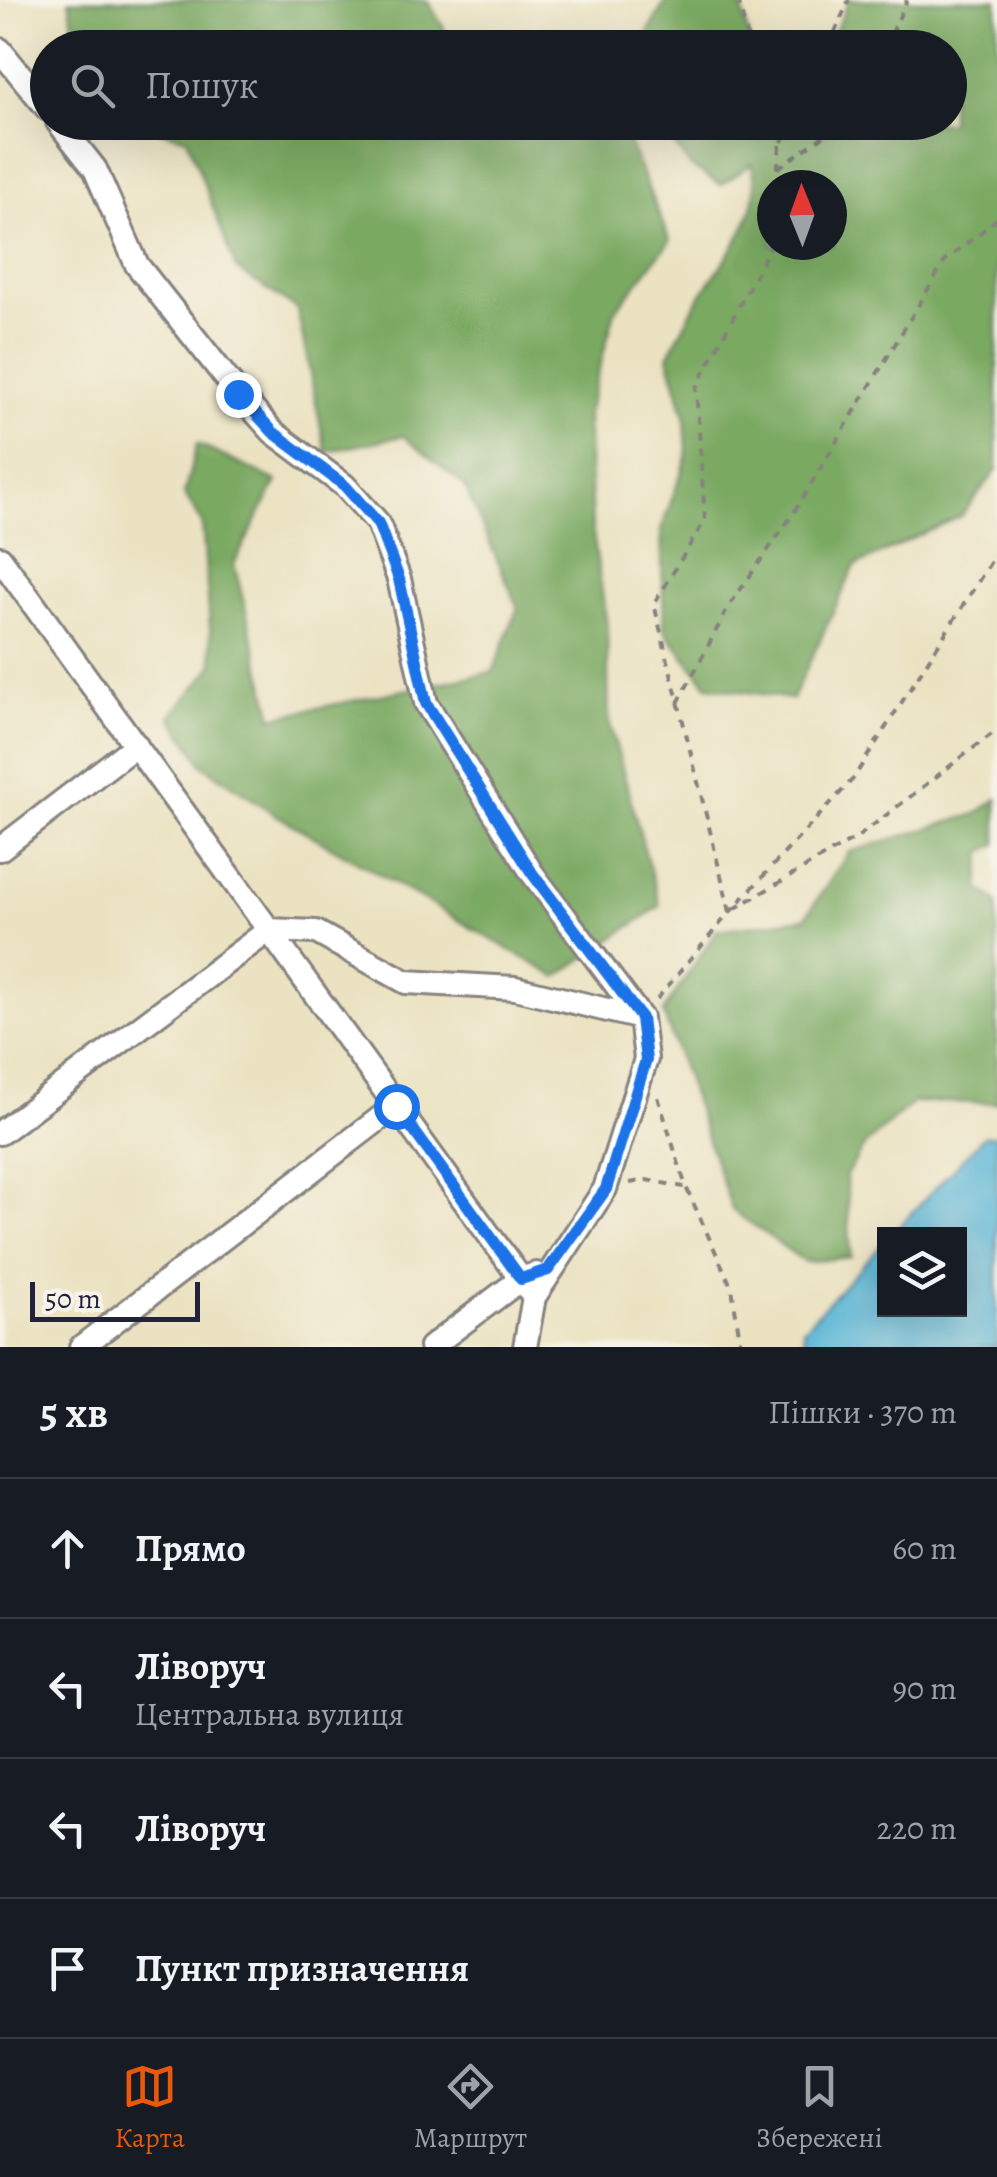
<!DOCTYPE html>
<html lang="uk">
<head>
<meta charset="utf-8">
<style>
  body { margin:0; font-family:Alegreya,serif; background:#242831; color:#f1f3f6 }
  .controls { position:absolute; right:30px; bottom:30px; display:grid; overflow:hidden; border-radius:0px; box-shadow:0 10px 40px #0002 }
  .controls button { width:90px; height:90px; display:grid; place-items:center; padding:0; border:0; border-bottom:2px solid #363941; background:#171b24; color:#f1f3f6; font:50px sans-serif }
  .compass { position:absolute; left:757px; top:170px; width:90px; height:90px; border-radius:50%; background:#171b24; box-shadow:0 10px 40px #0002; rotate:359deg }
  .scale { position:absolute; left:30px; bottom:25px; width:170px; box-sizing:border-box; padding-left:10px; border:5px solid #22223b; border-top:0; font-size:28px; line-height:35px; white-space:nowrap; color:#22223b; -webkit-text-stroke:8px #f7f3e8; paint-order:stroke }
  .stop { position:absolute; width:30px; height:30px; margin:-22px; border:8px solid #1a73e8; border-radius:50%; background:#fff }
  .stop.end { background:#1a73e8; border-color:#fff; box-shadow:0 2px 10px #0008 }
  .list { margin:0; padding:0; list-style:none }
  h2 { display:flex; justify-content:space-between; align-items:center; height:130px; margin:0; padding:0 40px; font-size:42px }
  h2 small { font-size:32px; font-weight:400; color:#9ea1a6 }
  .list li { display:grid; grid-template-columns:65px 1fr auto; gap:30px; align-items:center; box-sizing:border-box; height:140px; padding:0 40px; border-top:2px solid #363941 }
  .list b { display:block; font-size:38px; white-space:nowrap }
  .list p { margin:0; font-size:32px; white-space:nowrap; color:#9ea1a6 }
  .list em { font-size:32px; font-style:normal; color:#9ea1a6 }
  .icon { flex:none; width:55px; height:55px; fill:none; stroke:currentColor; stroke-width:2; stroke-linecap:round; stroke-linejoin:round }
  .map { position:relative; flex:none; width:997px; height:1347px; overflow:hidden }
  .search { position:absolute; background:#171b24; box-shadow:0 10px 40px #0002; left:30px; right:30px; top:30px; height:110px; display:flex; align-items:center; gap:25px; box-sizing:border-box; padding:0 35px; border-radius:55px; color:#9ea1a6; font-size:38px }
  .sheet { height:690px; background:#171b24 }
  nav { display:flex; justify-content:space-around; align-items:center; box-sizing:border-box; height:140px; border-top:2px solid #363941; background:#171b24; font-size:28px; color:#9ea1a6 }
  nav a { display:grid; justify-items:center; gap:5px }
  nav .on { color:#ea580c }
  .map>svg:first-child { display:block }
  .forest { fill:#7aa962; stroke:#4e664e; stroke-width:2.5; fill-rule:evenodd }
  .water { fill:#57b4d5; stroke:#3c6b88; stroke-width:2.5 }
  .lines { fill:none; stroke-linecap:round; stroke-linejoin:round }
  .street-casing { stroke:#86827e; stroke-width:28 }
  .path { stroke:#86827e; stroke-width:4; stroke-dasharray:8 8; stroke-linecap:butt }
  .street { stroke:#fff; stroke-width:22 }
  .route { stroke:#1a73e8; stroke-width:12 }
</style>
</head>
<body>
<div class="map">
<svg width="997" height="1347" viewBox="0 0 997 1347">
  <rect width="100%" height="100%" fill="#f7f3e8"/>
  <filter id="ink" filterUnits="userSpaceOnUse"><feTurbulence type="fractalNoise" baseFrequency=".01" numOctaves="2"/><feDisplacementMap in="SourceGraphic" scale="20" xChannelSelector="R" yChannelSelector="G"/><feConvolveMatrix kernelMatrix="1 2 1 2 8 2 1 2 1" color-interpolation-filters="sRGB"/></filter>
  <filter id="wash" filterUnits="userSpaceOnUse"><feTurbulence type="fractalNoise" baseFrequency=".0048" numOctaves="4" result="noise"/><feDisplacementMap in="SourceGraphic" scale="40" xChannelSelector="R" yChannelSelector="G"/><feGaussianBlur stdDeviation="2.25" result="paint"/><feColorMatrix in="noise" values="0 0 0 0 0 0 0 0 0 0 0 0 0 0 0 0 0 1.4 0 .05"/><feComposite in="paint" operator="in"/></filter>
  <g filter="url(#wash)">
    <rect width="100%" height="100%" fill="#ebe2c1"/>
    <path class="forest" d="M69,0h358l28,47h-378z
      M666,0h74l11,47h-111z
      M849,0h148v470l-36,46 -106,50 -63,133 -84,-13 -44,-56 -3,-100 26,-73 -2,-41 -17,-60c10,-18 19,-38 30,-56 24,-39 71,-88 53,-136l-30,21 -31,-19 -31,-43 291,-1v-74l-122,-1zM832,185v60h-60v-60z
      M517,122l10,12 94,-11 49,118 -55,70 -28,103 5,113 15,97 2,96 51,186 -103,71 -281,-162 -73,-50 -32,-49 42,-50 -11,-144 -18,-28 13,-50 80,37 -43,83 39,153 220,-45 25,-65 -54,-122 -61,-49 -77,16 -29,-143 -61,-40 -49,-131 -54,-15z
      M997,799v45l-14,8 -4,36 18,14v201l-83,-1 -49,43 -19,30 5,82 -46,5 -73,-52 -69,-198 54,-82 88,-12 44,-66 127,-38z"/>
    <path class="water" d="M997,1135v212h-193l-1,-18 81,-87v68h76v-76h-68l92,-98z"/>
  </g>
  <g filter="url(#ink)">
    <g class="lines">
      <defs>
        <path id="street" d="M0,50l48,59
          M58,122l37,47 42,96 101,128 35,39 72,54 33,37 21,56 27,124 106,170 109,145
          M0,558l534,739
          M0,849l136,-104
          M0,1133l269,-203 47,2 90,50 109,6 126,30
          M81,1347l315,-241
          M431,1347l90,-68 15,-5
          M525,1347l9,-50 71,-108 41,-130 -5,-41"/>
      </defs>
      <use href="#street" class="street-casing"/>
      <path class="path" d="M738,0l12,48
        M828,48l21,-48
        M885,48l22,-48
        M782,142l8,-20
        M778,168l50,-35 7,-11
        M776,185l4,-38 -3,-25
        M678,703l51,-97 64,-92 152,-253 52,-42
        M734,909l125,-73 138,-106
        M730,912l-76,-308 51,-84 -9,-132 74,-141 2,-23
        M657,999l73,-87 123,-133 144,-227
        M658,1097l28,90 46,101 9,59
        M630,1183l16,-3 38,7"/>
      <use href="#street" class="street"/>
    </g>
  </g>
  <g class="lines" filter="url(#ink)">
    <path class="route" d="M238,394l35,38 72,54 33,37 21,56 27,124 106,170 109,145 5,42 -40,129 -58,81 -27,9 -125,-173"/>
  </g>
</svg>
<div class="controls">
<button><svg class="icon" aria-label="layers" viewBox="0 0 24 24"><path d="M12 4l9 5-9 5-9-5zM3 14l9 5 9-5"/></svg></button>
</div>
<svg class="compass" viewBox="-18 -18 36 36"><path d="M0-13l5 13h-10z" fill="#e53935"/><path d="M0 13l5-13h-10z" fill="#9ea1a6"/></svg>
<div class="scale">50 m</div>
<div class="stop" style="left:396px;top:1106px"></div>
<div class="stop end" style="left:238px;top:394px"></div>
<div class="search"><svg class="icon" aria-label="search" viewBox="0 0 24 24"><circle cx="10" cy="10" r="6"/><path d="M15 15l6 6"/></svg>Пошук</div>
</div>
<section class="sheet">
<h2>5 хв<small>Пішки · 370 m</small></h2>
<ul class="list">
<li><svg class="icon" aria-label="ahead" viewBox="0 0 24 24"><path d="M12 20V5M6 11l6-6 6 6"/></svg><div><b>Прямо</b></div><em>60 m</em></li>
<li><svg class="icon" aria-label="left" viewBox="0 0 24 24"><path d="M17 20v-9H6M10 6l-5 5 5 5"/></svg><div><b>Ліворуч</b><p>Центральна вулиця</p></div><em>90 m</em></li>
<li><svg class="icon" aria-label="left" viewBox="0 0 24 24"><path d="M17 20v-9H6M10 6l-5 5 5 5"/></svg><div><b>Ліворуч</b></div><em>220 m</em></li>
<li><svg class="icon" aria-label="arrive" viewBox="0 0 24 24"><path d="M6 21V4h12l-3 4 3 4H6"/></svg><div><b>Пункт призначення</b></div></li>
</ul>
</section>
<nav>
<a class="on"><svg class="icon" aria-label="map" viewBox="0 0 24 24"><path d="M3 6l6-2 6 2 6-2v14l-6 2-6-2-6 2zM9 4v14M15 6v14"/></svg>Карта</a>
<a><svg class="icon" aria-label="directions" viewBox="0 0 24 24"><path d="M12 3l9 9-9 9-9-9zM9 14v-3h6M13 9l2 2-2 2"/></svg>Маршрут</a>
<a><svg class="icon" aria-label="saved" viewBox="0 0 24 24"><path d="M7 4h10v16l-5-4-5 4z"/></svg>Збережені</a>
</nav>
</body>
</html>
